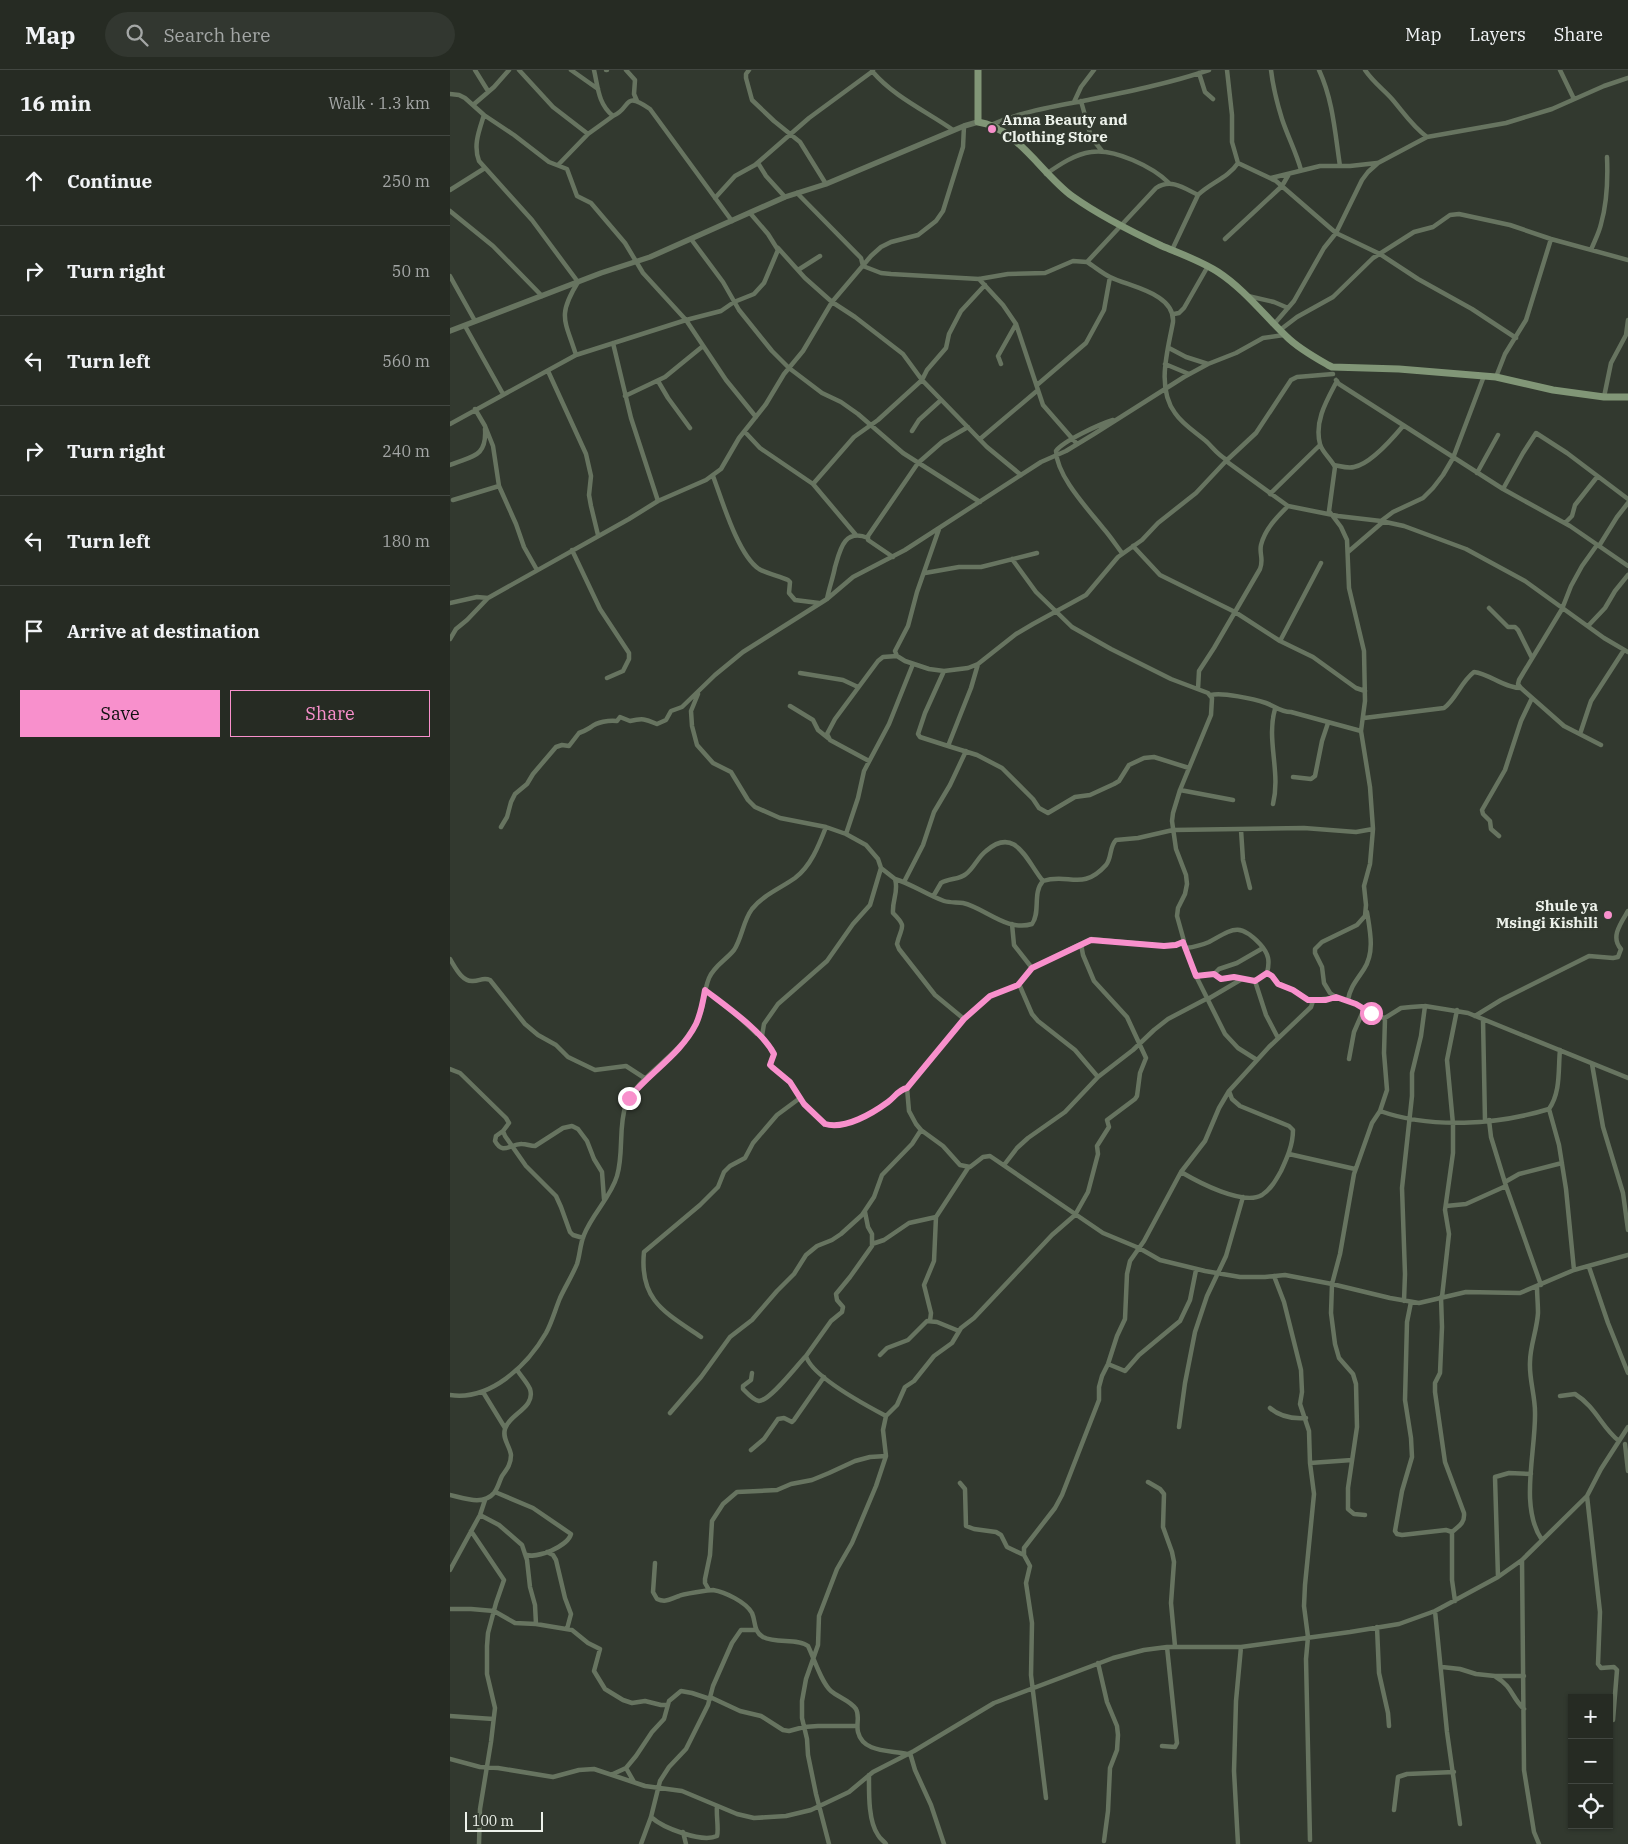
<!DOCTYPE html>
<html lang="en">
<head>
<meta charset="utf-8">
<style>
  body { margin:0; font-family:"IBM Plex Serif",serif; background:#323730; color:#f1f3f6 }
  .controls { position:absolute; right:15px; bottom:15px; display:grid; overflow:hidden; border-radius:0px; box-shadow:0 1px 4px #0004 }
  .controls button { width:45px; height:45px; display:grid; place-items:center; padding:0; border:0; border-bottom:1px solid #424741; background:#262b23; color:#f1f3f6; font:25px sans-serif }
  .scale { position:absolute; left:15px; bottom:12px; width:78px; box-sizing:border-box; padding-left:5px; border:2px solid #edf2eb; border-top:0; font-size:14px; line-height:18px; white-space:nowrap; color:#edf2eb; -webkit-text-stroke:4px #32392f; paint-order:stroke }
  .stop { position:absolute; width:15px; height:15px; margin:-11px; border:4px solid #f890cc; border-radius:50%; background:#fff }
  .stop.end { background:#f890cc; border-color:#fff; box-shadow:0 1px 5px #0008 }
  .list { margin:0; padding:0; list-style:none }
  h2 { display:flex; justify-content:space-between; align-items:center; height:65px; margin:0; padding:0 20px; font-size:21px }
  h2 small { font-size:16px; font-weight:400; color:#a4a7a6 }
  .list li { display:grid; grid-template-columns:32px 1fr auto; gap:15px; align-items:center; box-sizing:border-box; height:90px; padding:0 20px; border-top:1px solid #424741 }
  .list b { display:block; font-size:19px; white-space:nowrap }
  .list em { font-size:16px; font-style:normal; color:#a4a7a6 }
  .actions { display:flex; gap:10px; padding:15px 20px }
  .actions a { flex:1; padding:11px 0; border:1px solid #f890cc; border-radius:0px; text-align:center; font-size:18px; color:#f890cc }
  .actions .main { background:#f890cc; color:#111 }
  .icon { flex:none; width:28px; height:28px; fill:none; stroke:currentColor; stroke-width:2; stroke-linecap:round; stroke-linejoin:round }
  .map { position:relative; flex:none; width:1178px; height:1774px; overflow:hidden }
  header { display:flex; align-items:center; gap:30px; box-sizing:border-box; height:70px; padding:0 25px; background:#262b23; border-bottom:1px solid #424741 }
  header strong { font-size:24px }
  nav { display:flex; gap:28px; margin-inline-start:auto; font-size:18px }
  .search { width:350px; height:45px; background:#323730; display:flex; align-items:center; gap:12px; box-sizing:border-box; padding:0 18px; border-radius:28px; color:#a4a7a6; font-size:19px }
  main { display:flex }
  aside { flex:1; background:#262b23 }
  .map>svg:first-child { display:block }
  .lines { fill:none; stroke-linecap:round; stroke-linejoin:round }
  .minor { stroke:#677460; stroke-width:4.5 }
  .tertiary { stroke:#677460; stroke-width:5.5 }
  .secondary { stroke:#819677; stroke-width:7 }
  .route { stroke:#f890cc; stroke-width:6 }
  .poi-dot { fill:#f890cc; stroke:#32392f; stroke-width:2 }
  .labels { text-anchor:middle; stroke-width:5; stroke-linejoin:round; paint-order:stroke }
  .poi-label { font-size:15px; font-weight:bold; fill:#edf2eb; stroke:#32392f; text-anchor:start }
</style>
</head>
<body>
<header>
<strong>Map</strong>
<div class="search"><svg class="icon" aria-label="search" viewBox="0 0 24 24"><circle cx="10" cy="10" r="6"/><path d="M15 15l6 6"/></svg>Search here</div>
<nav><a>Map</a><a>Layers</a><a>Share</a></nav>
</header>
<main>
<aside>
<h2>16 min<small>Walk · 1.3 km</small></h2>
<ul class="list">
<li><svg class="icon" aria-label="ahead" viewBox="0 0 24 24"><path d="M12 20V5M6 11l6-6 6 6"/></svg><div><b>Continue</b></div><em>250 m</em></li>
<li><svg class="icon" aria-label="right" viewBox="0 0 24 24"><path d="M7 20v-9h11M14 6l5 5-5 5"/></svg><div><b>Turn right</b></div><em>50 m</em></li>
<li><svg class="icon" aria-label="left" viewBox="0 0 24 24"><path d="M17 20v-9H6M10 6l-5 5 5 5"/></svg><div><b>Turn left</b></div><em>560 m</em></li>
<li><svg class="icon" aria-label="right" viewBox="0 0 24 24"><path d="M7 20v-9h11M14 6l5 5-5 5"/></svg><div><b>Turn right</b></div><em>240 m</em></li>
<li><svg class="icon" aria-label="left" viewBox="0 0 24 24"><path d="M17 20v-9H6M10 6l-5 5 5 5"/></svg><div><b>Turn left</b></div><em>180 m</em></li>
<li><svg class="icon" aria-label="arrive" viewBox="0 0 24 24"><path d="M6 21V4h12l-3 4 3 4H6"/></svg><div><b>Arrive at destination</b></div></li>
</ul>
<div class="actions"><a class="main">Save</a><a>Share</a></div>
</aside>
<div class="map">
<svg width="1178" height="1774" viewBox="0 0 1178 1774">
  <rect width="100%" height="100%" fill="#32392f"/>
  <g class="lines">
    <path class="minor" d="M25,0l13,21
      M69,0l34,37 35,27
      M121,0l27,19
      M144,0c4,17 4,34 19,46 19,-8 9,-26 37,-7l82,112
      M156,0h1
      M176,0l9,10 -1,14 3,7
      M299,0l-3,4v4l6,22 22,21 26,21 26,42
      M777,0l5,45v27l6,21 38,18 60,52 44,21 38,25 54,30 44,29
      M821,0c2,17 6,33 11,49 6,18 14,33 19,51
      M869,0c14,30 16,63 21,96
      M915,0c8,12 18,19 27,29 12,14 20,27 35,38
      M1110,0l14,29
      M422,1c22,26 54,40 81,59
      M749,3l6,19 8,7
      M0,24l9,1 6,3 19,17 30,20 35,27 18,7 10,27 14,7 34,40 18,30 43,47 40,60 30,37
      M631,31l10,36 11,14
      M624,32l7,-15 13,-17
      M23,35l21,-18 15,-17
      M34,45c-5,16 -11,30 -5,46l53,59 46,62c-21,34 -13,38 -2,73
      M541,55c29,-13 60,-18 92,-24 43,-9 84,-17 126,-31
      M308,93l8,13 19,21
      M108,95l30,-31 25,-18
      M596,104c13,-9 29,-20 45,-22 23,-4 62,15 78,31
      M821,108l49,-12h30l27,-3
      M832,116l7,-12
      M0,120l35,-22
      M347,123l64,65 2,8 18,7 10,1 88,5 29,-5 37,-1 28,-12 14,1 69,-74c15,-10 28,0 42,7
      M265,128l20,-22 20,-11 54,-47 64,-47
      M0,141l43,35 49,50
      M241,169l32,43 16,28 33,41 17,17 33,25 19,9 17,12 45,39 77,49
      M775,169l57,-53
      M328,178l27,30 27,24 23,15 48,37 19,26 65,67 34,28
      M722,180l26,-55c12,-12 30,-17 40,-32
      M1141,180c3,-8 8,-17 10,-26 6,-21 7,-44 6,-67
      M637,192c8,5 15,11 23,15 20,10 65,16 63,45 -5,28 -17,65 2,91 8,12 22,20 32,29 7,7 11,13 20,18
      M348,200l22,-14
      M0,206l25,45
      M529,209l24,26 13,19 27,81 34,39
      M798,226l26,6 14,6
      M724,244l5,-1 5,-5 24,-42
      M825,253l19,-22 30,-53 12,-15 26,-53 6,-8 10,-9 49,-26 79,-14 46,-14 52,-23 24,-8
      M15,256l38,68
      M830,260l17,-13 36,-20 40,-39 41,-26 19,-5 17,-12 9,-1 51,11 41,14 77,21
      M163,273l18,75 27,83
      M719,278l17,9 22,7
      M551,294l-3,-8 18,-32
      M715,294l24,10
      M98,301l38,83 5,22 -2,19 2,11 7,29
      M1046,307l9,-23 21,-34 25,-81
      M886,310l3,4 164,105 67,37 58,40
      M208,311l10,17 22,30
      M887,311c-10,19 -23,40 -17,63 2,8 11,15 15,23l-6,44 12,16 6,13 2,48 15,63 1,50 -4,30 9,56 3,42 -3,35 -6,22 2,19 -1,11 -8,9 -35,17 -7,7v4l7,14 2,16 6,10 6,4 20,7 20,12 9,2 16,-10 10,-1 14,-1 43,7 160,65
      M587,315l49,-42 18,-33 6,-33
      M175,326l40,-19 38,-31
      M1154,327l7,-34 15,-28 2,-15
      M25,339l10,17 8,20 6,40 17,38 8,23 13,23
      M663,350c-13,4 -50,21 -57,31 1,26 32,58 47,77 7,8 13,17 19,25
      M0,354l126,-69 110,-35 35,-9 13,-9 20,-8 10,-11 14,-33 -10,-16 -18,-21
      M462,361l7,-11 22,-20
      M295,362l15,16 53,36 43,51
      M530,369l58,-49
      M776,391l62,45 50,10 43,5 23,5 62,23 59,32 79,57 24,14
      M0,395c21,-9 37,-7 35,-36
      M884,395c6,1 14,4 20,2 16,-3 39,-29 49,-41
      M1027,403l21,-38
      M263,406c9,24 25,79 46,93 9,5 20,7 29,11l2,2 -1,11 6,7 24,3
      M363,414l41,-47 24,-17 44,-40 5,-10 19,-22 3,-14 12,-23 24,-26
      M1053,419l20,-36 13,-20 31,20 61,46
      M820,424l50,-49
      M3,430l46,-14
      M931,451l12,-9 30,-14 10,-10 10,-13 10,-17 31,-82
      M1115,453l7,-7 3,-11 22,-28
      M489,459l-22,63 -9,34 -13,25 2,5 8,5 24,8 15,2 24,-3 10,-4 38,-30 17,-10 53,-29 32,-38 24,-17 16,-17 38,-30 30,-32 30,-28 35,-53 6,-3 36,-3
      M1147,475l-15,21 -11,20 -9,23 -43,71 -1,4 3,4 43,38 37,19
      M683,476l27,29 75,37 45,29 33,16 43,31 9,3
      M1149,476l18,-29 11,-14
      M122,480l28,59 29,44v6l-6,12 -16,7
      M898,482l36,-31
      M443,487l-25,-17v-4l50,-73 24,-21 26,-15
      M562,489l24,33 36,35 39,22 60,30 37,14 4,5 -1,17 -31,75 -7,23 -1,8 4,28 10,26 1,9 -2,10 -7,14 -1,8 7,25 -2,2 -18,3 -73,-7 -59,29 -14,17 -28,11 -26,23 -57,69 2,23 7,13 5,6 22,16 17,19 10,2 13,-10 7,-1 113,77 36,15 21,12 45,11 35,6h25l20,-2 47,9 58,14 29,5 47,-11 54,1 54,-23 54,-15
      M475,503l34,-6h22l56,-14
      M377,529c2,-11 6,-21 8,-32 5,-17 9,-39 33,-29
      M0,533l27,-6 11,1
      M1039,538l19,19h7l3,3 14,28
      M1138,556l17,-18 10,-17 13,-16
      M0,569l6,-10 11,-9 21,-22 141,-79 29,-18 48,-21 15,-11 18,-31 27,-34 18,-30 19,-23 29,-49 39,-46 10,-9 10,-5 27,-7 18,-14 7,-10 20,-64 1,-21
      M830,571l41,-78
      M494,601l-19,42 -7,21 2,3 28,9 23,-58 7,-24
      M350,603l43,7 15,7
      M748,619l1,-18 15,-23 46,-79c4,-10 -1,-15 1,-24 4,-16 16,-28 27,-39
      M248,624l-7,17 1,15 5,19 16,18 18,9 17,28 7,7 25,11 46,9 20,7 20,11 12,14 3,9 14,11c4,12 -3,21 -2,34 15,15 8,13 4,31l2,5 36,46 29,24
      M761,625c11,-3 43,4 55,8 9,3 14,9 25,9l70,19
      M340,636l23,14 5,10 10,8
      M914,648l80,-10c12,-9 17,-26 30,-36 16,2 30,16 47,16
      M1130,664l11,-33 33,-51
      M498,676l29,9 25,13 31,31 6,9 9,5 27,-16 15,-2 24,-11 5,-3 10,-16 15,-7 10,-1 35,11
      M419,691l-39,-21 -3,-6 8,-15 43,-58 5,-4 14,-1
      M843,707l18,2 4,-3 7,-35 6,-18
      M730,720l53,10
      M823,734c8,-32 -7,-64 2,-95
      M51,757l6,-10 4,-15 4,-8 12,-10 6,-10 23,-27 6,-2 7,1 10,-13c6,-2 7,-3 12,-6 6,-5 18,-7 26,-6l3,-4 10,4c13,-3 15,-2 27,3l9,-4 5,-9 11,-4 33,-32 28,-23 84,-53 26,-22 52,-27 136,-88 25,-11 28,-17 90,-57 24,-13 28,-11 27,-15 21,-3
      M791,760l2,30 7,28
      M396,764l12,-36 6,-27 25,-47 24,-60
      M1049,766l-8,-7 -1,-8 -7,-7 -1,-4 23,-40 16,-49 11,-23
      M431,798l-11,37 -17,19 -26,37 -49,43 -14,20 -2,12 12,18 -4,11 2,2 18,15 14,22 21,20c20,6 47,-11 63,-22 7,-5 10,-12 19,-14
      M445,809c17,5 32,16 49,22 6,2 13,1 19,2 22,5 44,29 69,21 9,-12 0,-31 11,-43 25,-9 39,11 63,-16 6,-7 3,-18 10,-25l22,-2 35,-8 131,-2 52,4 17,-3
      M454,812l19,-37 11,-33 16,-27 16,-34
      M484,825l7,-12c8,-5 18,-3 25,-9 8,-6 12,-17 20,-23 30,-26 41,11 57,30
      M562,854l2,21 18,23
      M733,872l13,34 29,58 13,14 19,12
      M736,878c8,-1 16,-3 23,-6 24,-13 30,-20 51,2 9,10 10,17 7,29
      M0,889c5,8 12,23 23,22 7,0 10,-4 17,-1l35,44 13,11 18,10 12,12 27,13 31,-4 20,13
      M764,904l5,-5 18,-6 26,-15
      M746,906l17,-2 8,5 13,-2 8,2
      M805,911l11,34 12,23
      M569,914l13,30 6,7 37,29 23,27
      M255,920l35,28 17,16 5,2
      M758,929l34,-20 13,2 12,-8 5,3 6,8 15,6 17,11 26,-4
      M898,930c2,-13 9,-20 16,-31 11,-17 6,-38 3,-57
      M1025,946l26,-16 88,-44 24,2 5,-1 3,-8c-11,-12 0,-26 7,-38
      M1033,949l2,102
      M899,989l5,-27 10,-23
      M1142,994l11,63 20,66 5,37
      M0,999l10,4 46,45 3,5 -6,8 2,5 21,30 30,30 5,11 9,25 3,3 10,3
      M1099,1039l10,36 7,44 8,81
      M930,1041c51,18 117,14 169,-2 12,-17 9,-40 11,-59
      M1039,1050l2,17 15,49 35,99
      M53,1061l-7,5 -1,5c8,15 16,2 27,3 5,0 8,2 13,2l28,-18 9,-2 6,3 9,12 7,18 8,13 2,27
      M839,1084l66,15
      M554,1095l13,-17 11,-10 37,-26 33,-35 35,-27 21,-20 14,-11 40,-21
      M731,1102c17,10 62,34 81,23 9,-6 14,-15 19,-24 6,-13 12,-26 12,-41l-4,-4 -49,-20 -8,-7 -3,-8
      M1055,1112l14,-8 43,-11
      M996,1136l20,-2 40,-18
      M415,1142l3,15 4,7v12l-22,31 -14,17 1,6 6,7 -1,5 -11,9 -25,35c6,21 61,50 80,60
      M422,1174l12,-4 25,-17 27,-6
      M1139,1197l19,56 20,50
      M824,1206l10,26 17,68 1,22 -2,12 9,27 1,32 4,31 -9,91 -1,21 4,31 -2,22 4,181
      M1087,1216c0,9 1,18 1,27 -1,17 -8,33 -8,49 -1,17 5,33 5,50 1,39 -16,95 7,128
      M991,1227l1,30 -2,46 -5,10v9l10,70 19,51c1,10 -5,13 -12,19
      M992,1227l7,-63 -4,-24 8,-57v-29l-6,-64 10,-50
      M954,1231l1,-27 -3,-86 10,-92v-23l9,-37 4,-30
      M961,1232l-4,20 -2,78 6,38 1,19 -10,34 -7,40 2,3 5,1 44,-5 6,2v48l3,21
      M480,1251l1,-8 -7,-28 10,-24 2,-44 32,-49
      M251,1267c-35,-24 -62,-36 -57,-85l56,-47 18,-18 6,-15 6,-6 15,-8 8,-15 24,-28 23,-17
      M430,1285l7,-7 21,-8 19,-19 10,1 22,9
      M658,1294l17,7 14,-16 41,-34 10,-21 6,-30
      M302,1303l-1,7 -8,6v3c4,4 10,11 16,12 11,0 38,-36 47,-45
      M33,1322l22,36
      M0,1325c40,6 77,-29 96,-62 6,-11 9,-23 14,-35 5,-11 12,-22 17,-34 3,-9 3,-20 7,-29 8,-21 27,-38 33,-59 7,-23 1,-49 9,-72 8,-21 43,-44 58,-63 8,-11 15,-21 18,-33 2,-10 3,-20 7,-30 5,-12 17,-18 25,-28 8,-12 9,-29 18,-41 11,-14 29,-21 43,-31 16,-12 24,-33 31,-51
      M1110,1326l15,-2c21,13 27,34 44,47
      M820,1338c10,9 22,11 36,10
      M220,1343l31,-36 29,-40 22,-17 25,-29 17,-17 12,-19 11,-9 15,-6 9,-6 21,-19 12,-18 8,-22 30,-31 9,-14
      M729,1357l6,-44 10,-51 12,-36 19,-40 17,-59
      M1175,1374l3,27
      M301,1380l13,-11 14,-20 6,-1 8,4 2,-2 30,-43
      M860,1393l42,-3
      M698,1412l12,7 4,5 -1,33 9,25 2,10 -3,41 4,43
      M510,1413l5,6 1,37 8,3 22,3 5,3 6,12 17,8
      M45,1422l38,16 38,26c-3,12 -35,26 -46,20
      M0,1425c14,3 33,11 44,-2 4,-5 5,-11 8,-17 5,-7 9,-12 9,-21 -1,-9 -9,-16 -6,-26 4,-15 31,-21 25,-40 -3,-7 -9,-13 -13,-19
      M1137,1426l13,116 -2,52 3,4 13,-1 3,3 -4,50
      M30,1445l19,10 23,20 5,15 3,27 5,18 1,19
      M915,1445l-11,-1 -6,-5v-21l9,-61 -1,-43 -3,-10 -14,-16 -4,-14 -4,-31 1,-29 8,-30 14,-80 18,-51 8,-12 7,-21 -3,-37 1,-35
      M21,1461l33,49 -8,23 -8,30 -1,13v28l8,34 -4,34 -11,67 -1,35
      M97,1482l6,3 3,5 9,38 6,16 -4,15
      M1072,1490l2,210 10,62 5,12
      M205,1493l-2,29 4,7c9,4 13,0 22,-3 3,-2 31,-6 34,-6 12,2 33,12 39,23 4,9 1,18 11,24 13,7 35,1 45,9 6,12 13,36 23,45 7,6 20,10 25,18 4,7 0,15 2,23 5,21 32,18 49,22
      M0,1500l30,-55 5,-15
      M1048,1507l-3,-100 14,-4 22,1
      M259,1520l-4,-7v-4l5,-24 2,-34 11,-17 14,-12 40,-2 14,-6 21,-4 17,-7 26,-12 15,-4 16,-1
      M0,1539h21l23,2 21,12 21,1 36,6 16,13 12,6 -6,22 11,18 18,11 9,3 13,-2 16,4h6
      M985,1541l12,121 13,92
      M927,1557l2,46 9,40 1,13
      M648,1593l9,39 10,24 1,9 -1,15 -7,18 -2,43 -4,30
      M992,1597l18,2 16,5 19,2h29
      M1046,1607c17,10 15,20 28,32
      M260,1627l30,14 21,5 22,14 6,1 15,-4 14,-1h39
      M0,1646l43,3
      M712,1676l13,1 2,-4 -10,-96
      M460,1683l5,17 16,35 13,39
      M0,1689l30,8 18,1 55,9 26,-7 15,-1 51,17 37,5 55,23 17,4 32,-2 25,-6 38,-18 24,-20 41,-21 80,-48 119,-45 31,-8 23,-3h74l109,-15 49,-8 36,-13 63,-34 24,-17 65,-64 14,-27 27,-42
      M176,1698l8,14
      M163,1704l13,-6 10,-12 16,-24 12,-13 5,-18 12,-10 11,2 18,6
      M419,1705c0,17 -1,46 9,60 2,4 6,6 8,9
      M596,1728l-15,-123 1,-52 -6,-40 4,-17 -6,-11v-7l31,-40 7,-13 37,-95v-13l3,-11 6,-12 9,-28 8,-17 2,-45 3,-13 14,-20 37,-69 24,-31 14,-33 10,-17 40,-44 42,-40 2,-6
      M944,1740l4,-33 9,-3 47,-2
      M201,1747c12,11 51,26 66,19 2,-6 -1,-21 0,-30
      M233,1762l3,12
      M191,1774l10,-27 9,-36 9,-14 17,-18 22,-44 5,-19 19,-43 9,-13h15
      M379,1774l-13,-50 -8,-39 -1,-16 -5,-21v-17l4,-22 12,-34 1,-29 18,-47 15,-26 24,-57 10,-30 -3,-26 3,-14 11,-11 8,-18 9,-6 20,-25 18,-13 9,-15 13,-10 78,-83 23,-20 13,-23 10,-38 -1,-8 12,-19 -2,-7 28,-21 2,-3 3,-23 6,-15 -19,-41 -33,-36 -11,-26 -2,-11
      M788,1774l-4,-73 2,-70 5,-54"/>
    <path class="tertiary" d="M0,261l151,-58 49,-16 135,-60 41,-13 138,-58 14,-4"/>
    <path class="secondary" d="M528,0v52c38,5 64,52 94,74 28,20 60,36 90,50 19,8 39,15 56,26 26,17 46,43 69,65 11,11 27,20 41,28l4,2 67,2 97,8 57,13 51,7h24"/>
  </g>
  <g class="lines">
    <path class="route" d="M179,1028c21,-26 52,-44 67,-74 5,-11 7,-22 9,-34 22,17 57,41 69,64l-4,11 2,2 18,15 14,22 21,20c20,6 48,-11 63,-22 7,-5 10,-12 19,-14l57,-69 26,-23 28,-11 14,-17 59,-28 73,6 12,-1 7,-3 13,34 18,-2 7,5 13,-2 21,4 12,-8 5,3 6,8 15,6 15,10h18l10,-3 20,7 15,9"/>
  </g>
  <g class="poi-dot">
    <circle cx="542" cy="59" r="5"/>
    <circle cx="1158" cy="845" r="5"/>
  </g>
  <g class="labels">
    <g class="poi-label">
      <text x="552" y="55">Anna Beauty and<tspan x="552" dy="17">Clothing Store</tspan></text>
      <text x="1148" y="841" text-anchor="end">Shule ya<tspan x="1148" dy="17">Msingi Kishili</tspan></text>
    </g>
  </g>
</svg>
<div class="controls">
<button>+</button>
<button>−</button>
<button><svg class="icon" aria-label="locate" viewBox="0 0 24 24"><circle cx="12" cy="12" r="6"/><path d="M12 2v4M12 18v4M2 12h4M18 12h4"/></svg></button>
</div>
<div class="scale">100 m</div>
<div class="stop" style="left:921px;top:943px"></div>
<div class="stop end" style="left:179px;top:1028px"></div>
</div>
</main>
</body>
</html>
